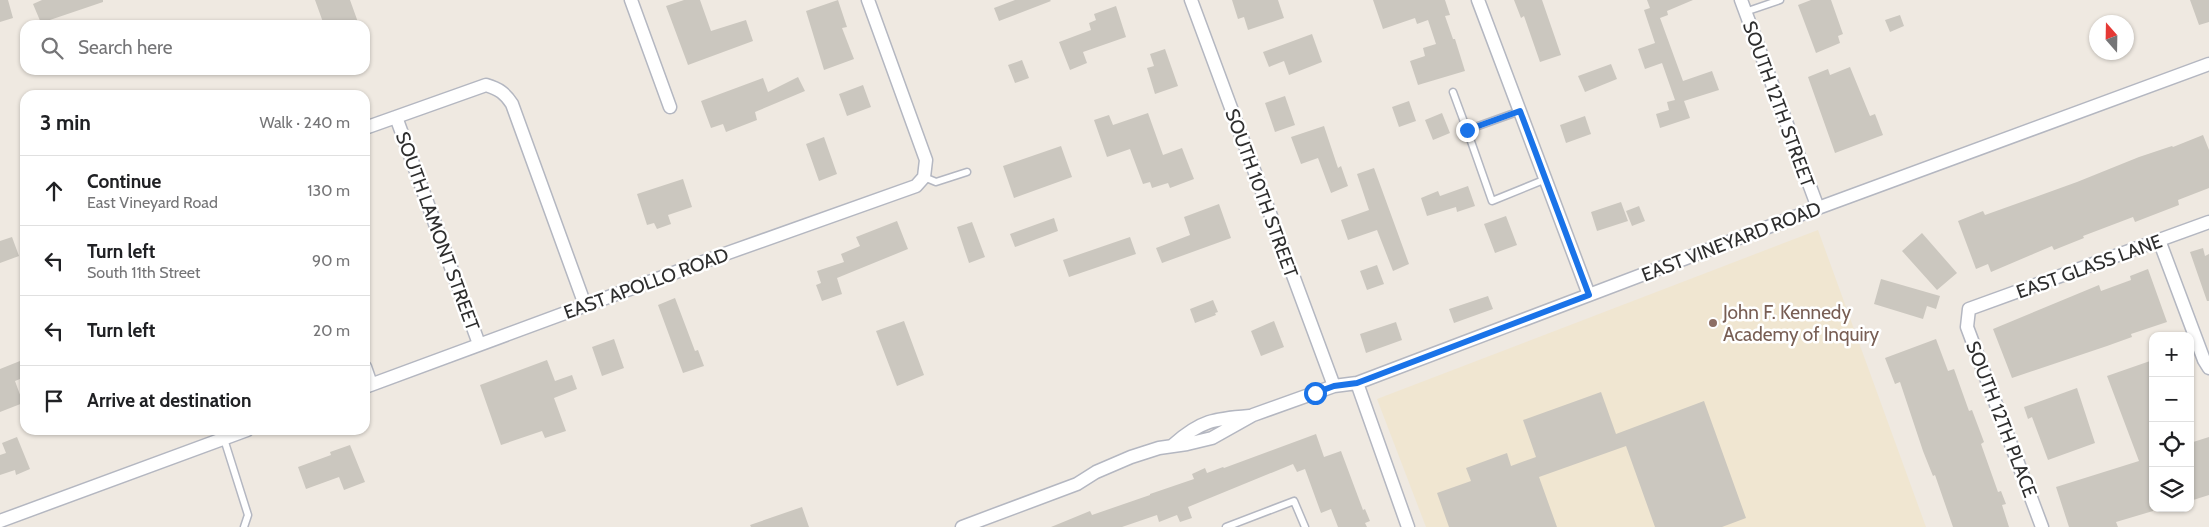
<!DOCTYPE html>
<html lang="en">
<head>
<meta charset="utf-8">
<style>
  body { margin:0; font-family:Cabin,sans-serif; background:#f2f2f2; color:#202124 }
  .controls { position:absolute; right:15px; bottom:15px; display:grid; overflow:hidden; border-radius:10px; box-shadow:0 1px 4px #0004 }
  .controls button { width:45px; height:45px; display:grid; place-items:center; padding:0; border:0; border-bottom:1px solid #e0e0e0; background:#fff; color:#202124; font:25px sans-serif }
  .compass { position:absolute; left:2089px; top:15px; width:45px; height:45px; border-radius:50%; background:#fff; box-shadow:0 1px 4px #0004; rotate:340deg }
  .stop { position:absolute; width:15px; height:15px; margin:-11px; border:4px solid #1a73e8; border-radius:50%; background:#fff }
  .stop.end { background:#1a73e8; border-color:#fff; box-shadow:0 1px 5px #0008 }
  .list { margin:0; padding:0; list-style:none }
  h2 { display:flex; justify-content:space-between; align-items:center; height:65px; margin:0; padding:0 20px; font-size:21px }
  h2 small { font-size:16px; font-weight:400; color:#757577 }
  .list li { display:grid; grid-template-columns:32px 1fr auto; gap:15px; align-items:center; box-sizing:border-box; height:70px; padding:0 20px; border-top:1px solid #e0e0e0 }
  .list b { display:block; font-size:19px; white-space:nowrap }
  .list p { margin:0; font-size:16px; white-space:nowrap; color:#757577 }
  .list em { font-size:16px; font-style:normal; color:#757577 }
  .icon { flex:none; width:28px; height:28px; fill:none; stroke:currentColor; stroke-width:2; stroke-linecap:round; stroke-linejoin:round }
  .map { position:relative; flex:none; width:2209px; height:527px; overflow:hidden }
  .search { position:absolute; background:#fff; box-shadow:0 1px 4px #0004; left:20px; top:20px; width:350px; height:55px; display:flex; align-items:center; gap:12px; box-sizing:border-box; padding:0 18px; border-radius:15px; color:#757577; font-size:19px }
  .panel { position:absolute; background:#fff; box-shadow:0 1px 4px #0004; left:20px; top:90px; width:350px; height:345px; border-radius:15px }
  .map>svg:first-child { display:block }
  .education { fill:#f0e6d1 }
  .building { fill:#cbc7bf }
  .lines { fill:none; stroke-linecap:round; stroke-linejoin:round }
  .service-casing { stroke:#b4b7c1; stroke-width:9 }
  .minor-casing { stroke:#b4b7c1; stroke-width:15 }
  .service { stroke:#fff; stroke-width:6 }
  .minor { stroke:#fff; stroke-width:12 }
  .route { stroke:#1a73e8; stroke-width:6 }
  .education-dot { fill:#8d6e63; stroke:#fff; stroke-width:2 }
  .labels { text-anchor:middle; stroke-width:5; stroke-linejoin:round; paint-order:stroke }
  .street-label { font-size:19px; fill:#2e2e2e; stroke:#fff }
  .education-label { font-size:19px; fill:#785e54; stroke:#fff; text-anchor:start }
</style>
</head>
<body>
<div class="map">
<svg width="2209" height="527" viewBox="0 0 2209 527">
  <rect width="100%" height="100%" fill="#efe9e1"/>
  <path class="education" d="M1818,230l108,297h-500l-49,-128z"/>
  <path class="building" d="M0,0h8l5,18 -13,4z
    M42,0h61v2l-62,21 -8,-19z
    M315,0h35l9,25h-35z
    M684,0h16l11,31 35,-11 7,21 -65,24 -22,-59z
    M838,0l9,27 -5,1 12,31 -30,11 -18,-59z
    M1015,0h35l1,1 -52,20 -5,-13z
    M1232,0h46l6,18 -36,12 -4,-13 -6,2z
    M1373,0h72l5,15 -5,1 8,23h2l10,32 -47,14 -8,-24 15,-5 -2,-8 13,-4 -8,-24 -11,4 -2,-6 -32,11z
    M1514,0h28l19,55 -21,7 -16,-46 -3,2z
    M1647,0h46l-26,11 1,4 -8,3 23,63 29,-10 7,19 -35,11 6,17 -30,10 -4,-14 13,-4 -2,-8 8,-2 -13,-37 -17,6 -7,-20 17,-6 -11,-33 6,-2z
    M1811,0h20l12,34 -5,2 2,7 -24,10 -18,-48z
    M2190,0h19v22l-10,3z
    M1116,6l10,31 -43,15 4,11 -17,7 -11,-28 32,-12 -2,-7 7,-3 -2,-6z
    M1900,15l4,11 -14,6 -5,-12z
    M1312,34l10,28 -33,13 -5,-14 -15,6 -6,-15z
    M1165,49l13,37 -23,8 -8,-26 7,-2 -4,-12z
    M1022,60l7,18 -14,5 -7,-18z
    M1611,64l6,15 -32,13 -7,-16z
    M1850,67l20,49 5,-2 8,21 -48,18 -27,-76 20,-8 2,6z
    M798,77l7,14 -50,21 2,8 -31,12 -3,-8 -12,4 -10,-27 62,-23 5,14z
    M863,85l8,22 -24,9 -8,-22z
    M1285,96l10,29 -20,7 -10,-29z
    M1409,101l7,20 -17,6 -7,-20z
    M1148,113l15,42 19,-7 12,31 -24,9 -2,-5 -16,5 -2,-6 -7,2 -13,-35 -23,8 -13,-37 15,-5 4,10z
    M1442,113l8,20 -17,7 -8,-20z
    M1585,116l6,18 -25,9 -6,-18z
    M1324,126l14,42 3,-2 7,20 -17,7 -13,-35 -17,6 -10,-27z
    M2203,135l6,15v38l-31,12 1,5 -44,17 -2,-5 -50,19 1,2 -30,12 -2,-4 -61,26 -3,-8 -12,5 -18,-48 25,-10 2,4 92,-33 62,-25 33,-11 1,1z
    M824,137l13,37 -18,7 -13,-37z
    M1061,146l11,31 -58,21 -11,-32z
    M1374,168l35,96 -16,7 -16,-41 -29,10 -7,-20 28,-10 -12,-36z
    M683,179l9,28 -24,8 3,9 -14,5 -3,-6 -7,2 -10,-31z
    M1468,186l7,20 -18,6 -1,-5 -29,9 -6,-18 17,-7 2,5z
    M1621,202l7,19 -31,10 -6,-19z
    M1219,204l12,34 -69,25 -6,-15 34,-13 -6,-18z
    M1639,206l6,15 -13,5 -6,-15z
    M1506,216l11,29 -22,8 -11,-29z
    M1054,218l4,13 -43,16 -5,-13z
    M897,221l11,28 -71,29 5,16 -20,7 -6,-16 5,-2 -4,-12 27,-9 -3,-8 19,-8 -4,-9z
    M972,222l13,35 -16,6 -12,-36z
    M1922,233l35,40 -20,17 -35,-39z
    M12,237l7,19 -19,7v-22z
    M1130,237l6,17 -67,23 -6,-17z
    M2203,248l2,8 4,-2v47h-2l-17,-49z
    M1377,265l7,19 -17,6 -7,-19z
    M2148,269l19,53 -36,12 1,3 -25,9 -95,32 -19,-49 106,-44 2,6 30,-11 -1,-4z
    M1881,279l59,17 -4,13 -9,-3 -4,13 -49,-15z
    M1488,296l5,13 -39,14 -5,-14z
    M675,298l20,53 3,-1 6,16 -21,7 -25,-68z
    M1213,300l5,12 -3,1 1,2 -21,8 -5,-14z
    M904,321l20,54 -27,11 -21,-55z
    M1274,321l10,26 -23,9 -10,-25z
    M1396,322l6,18 -36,13 -6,-19z
    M614,339l10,29 -22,8 -10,-29z
    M1936,339l12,32 6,-2 15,42 3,-1 12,32 -3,2 17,48 3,-1 5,13 -4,1 7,22h-56l-18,-52 -2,1 -10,-25 -23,-69 -5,2 -10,-26z
    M25,359v18l-10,4 8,22 -23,9v-43z
    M547,360l8,21 17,-6 5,14 -23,9 12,33 -21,7 -3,-7 -41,14 -21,-60z
    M2153,360v151l-37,11 2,5h-49l-13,-40 83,-26 -32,-85z
    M2077,388l18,55 -47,17 -16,-43 -4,2 -4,-12z
    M1601,392l15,42 88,-33 42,117 -24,9h-67l-29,-81 -87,31 18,50h-108l-12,-34 34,-12 -5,-13 41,-15 4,13 25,-9 -13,-37z
    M1316,434l8,23 17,-6 22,59 2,-1 5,12 -5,2 2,4h-29l-7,-18 -10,4 -16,-44 -8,3 -4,-8 -105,43 4,11 -12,4 -3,-7 -18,7 -2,-7 -35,12h-71l39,-16 2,4 58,-20v-1l44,-15 -2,-5 13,-6 2,5 16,-6 1,1z
    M17,437l13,32 -14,6 -1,-5 -15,5v-20l6,-2 -4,-10z
    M2209,437v58l-19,6v-58z
    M350,445l15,37 -21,8 -5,-13 -33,12 -8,-22 33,-12 -1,-3z
    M802,507l7,20h-58l-1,-2z"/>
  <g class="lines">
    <defs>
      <path id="service" d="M1745,12l35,-12
        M1453,92l14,38
        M1520,111l-53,19 25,71 54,-22
        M924,177l12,5 31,-10
        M224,439l24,76 -4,12
        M1226,527l68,-26 11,26"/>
      <path id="minor" d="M631,0l39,107
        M1191,0l143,386
        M1478,0l111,295
        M1741,0l77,208
        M396,117l83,227
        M365,128l121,-43c13,4 19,8 26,19l73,201
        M2159,240l45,120 5,8
        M365,367l6,17
        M1357,383l51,144
        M365,387l357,-132 194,-69 8,-9 2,-17 -58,-160
        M1173,445c28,-25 41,-26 77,-29
        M0,521l247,-91
        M962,527l115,-43 19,-12 35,-15 28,-9 28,-4 25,-6 41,-23 81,-29 23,-3 461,-175 391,-144
        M2042,527l-75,-200 2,-18 240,-87"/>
    </defs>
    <use href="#service" class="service-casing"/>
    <use href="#minor" class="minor-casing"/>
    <use href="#service" class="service"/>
    <use href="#minor" class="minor"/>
  </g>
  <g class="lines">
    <path class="route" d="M1315,393l19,-7 23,-3 232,-88 -69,-184 -53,19"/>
  </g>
  <circle class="education-dot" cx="1713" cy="323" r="5"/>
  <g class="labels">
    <g class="street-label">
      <text transform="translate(1779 104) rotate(70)" y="7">SOUTH 12TH STREET</text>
      <text transform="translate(1262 193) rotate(70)" y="7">SOUTH 10TH STREET</text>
      <text transform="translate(438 231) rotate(70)" y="7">SOUTH LAMONT STREET</text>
      <text transform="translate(1731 241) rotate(-21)" y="7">EAST VINEYARD ROAD</text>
      <text transform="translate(2089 266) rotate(-20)" y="7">EAST GLASS LANE</text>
      <text transform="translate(646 283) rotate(-20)" y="7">EAST APOLLO ROAD</text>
      <text transform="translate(2002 419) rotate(69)" y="7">SOUTH 12TH PLACE</text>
    </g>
    <g class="education-label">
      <text x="1723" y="319">John F. Kennedy<tspan x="1723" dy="22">Academy of Inquiry</tspan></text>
    </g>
  </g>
</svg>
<div class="controls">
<button>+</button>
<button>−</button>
<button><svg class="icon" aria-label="locate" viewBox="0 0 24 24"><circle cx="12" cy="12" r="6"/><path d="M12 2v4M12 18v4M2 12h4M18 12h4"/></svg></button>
<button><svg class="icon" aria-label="layers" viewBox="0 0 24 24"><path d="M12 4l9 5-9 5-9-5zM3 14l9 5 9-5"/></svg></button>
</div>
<svg class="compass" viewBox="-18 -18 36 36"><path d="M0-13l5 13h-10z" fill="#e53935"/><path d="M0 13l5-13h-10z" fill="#757577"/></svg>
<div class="stop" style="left:1315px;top:393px"></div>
<div class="stop end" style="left:1467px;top:130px"></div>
<div class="search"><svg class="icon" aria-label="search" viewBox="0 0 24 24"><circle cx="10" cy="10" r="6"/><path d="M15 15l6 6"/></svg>Search here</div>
<section class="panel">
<h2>3 min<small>Walk · 240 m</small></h2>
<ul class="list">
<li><svg class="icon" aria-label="ahead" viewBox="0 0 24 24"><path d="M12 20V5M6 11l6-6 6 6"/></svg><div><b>Continue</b><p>East Vineyard Road</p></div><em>130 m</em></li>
<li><svg class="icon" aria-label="left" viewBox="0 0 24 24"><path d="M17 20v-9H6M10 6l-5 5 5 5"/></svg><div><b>Turn left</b><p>South 11th Street</p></div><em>90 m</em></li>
<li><svg class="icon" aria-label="left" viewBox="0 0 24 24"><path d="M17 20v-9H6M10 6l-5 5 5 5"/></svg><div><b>Turn left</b></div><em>20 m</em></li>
<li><svg class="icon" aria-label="arrive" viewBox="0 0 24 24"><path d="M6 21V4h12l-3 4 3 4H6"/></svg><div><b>Arrive at destination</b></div></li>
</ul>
</section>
</div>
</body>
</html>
